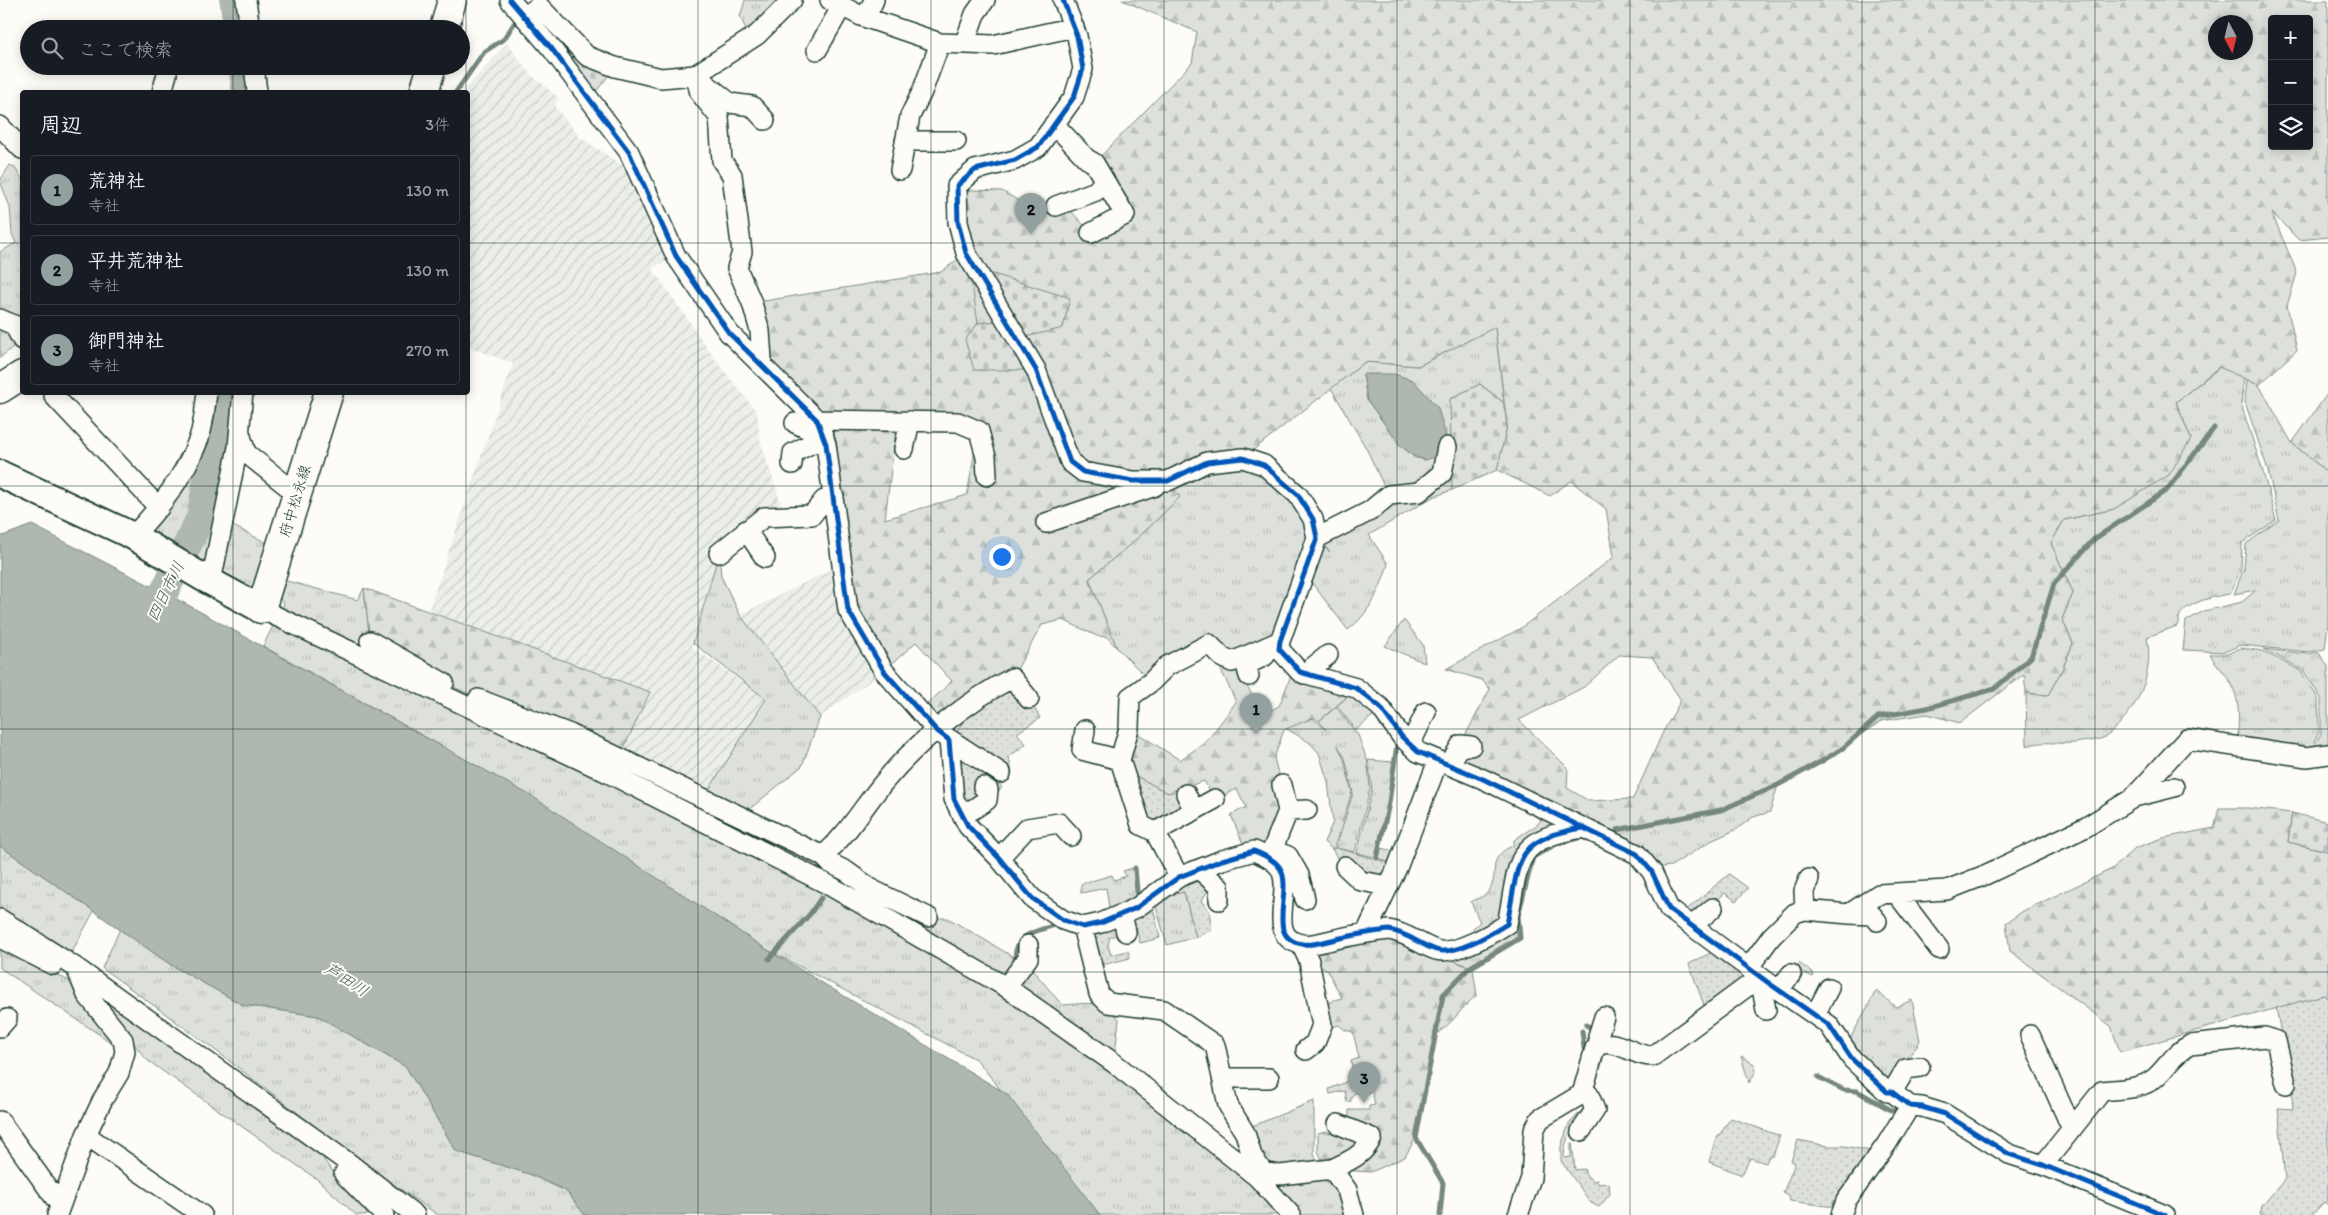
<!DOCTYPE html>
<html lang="ja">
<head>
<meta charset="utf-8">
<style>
  body { margin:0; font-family:Itim,"Klee One",sans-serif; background:#20242c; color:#f1f3f6 }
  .controls { position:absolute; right:15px; top:15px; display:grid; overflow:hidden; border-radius:5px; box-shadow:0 2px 12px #0003 }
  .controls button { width:45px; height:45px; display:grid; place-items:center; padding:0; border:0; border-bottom:1px solid #363941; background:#171b24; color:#f1f3f6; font:25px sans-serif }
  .compass { position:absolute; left:2208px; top:15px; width:45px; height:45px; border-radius:50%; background:#171b24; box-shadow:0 2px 12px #0003; rotate:173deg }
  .you { position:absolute; left:1001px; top:556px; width:18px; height:18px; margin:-12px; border:4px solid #fff; border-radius:50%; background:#1a73e8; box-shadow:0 0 0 8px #1a73e833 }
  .badge { display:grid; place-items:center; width:32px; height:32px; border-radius:50%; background:#92a19f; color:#111; font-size:16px; font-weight:700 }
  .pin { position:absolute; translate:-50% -41px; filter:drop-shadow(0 1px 2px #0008) }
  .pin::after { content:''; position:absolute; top:26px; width:18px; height:15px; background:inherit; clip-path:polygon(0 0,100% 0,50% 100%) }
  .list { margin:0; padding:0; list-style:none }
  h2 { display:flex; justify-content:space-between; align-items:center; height:65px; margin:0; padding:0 20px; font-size:21px }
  h2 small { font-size:16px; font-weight:400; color:#9ea1a6 }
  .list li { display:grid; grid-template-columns:32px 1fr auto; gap:15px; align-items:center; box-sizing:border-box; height:70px; margin:0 10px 10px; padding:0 10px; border:1px solid #363941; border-radius:5px }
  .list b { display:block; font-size:19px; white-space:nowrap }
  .list p { margin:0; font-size:16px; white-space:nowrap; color:#9ea1a6 }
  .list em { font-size:16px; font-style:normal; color:#9ea1a6 }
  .icon { flex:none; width:28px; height:28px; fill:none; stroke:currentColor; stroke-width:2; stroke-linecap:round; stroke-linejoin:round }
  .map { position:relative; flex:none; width:2328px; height:1215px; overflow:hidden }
  .search { position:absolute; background:#171b24; box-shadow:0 2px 12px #0003; left:20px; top:20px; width:450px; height:55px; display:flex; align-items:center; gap:12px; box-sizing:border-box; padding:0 18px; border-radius:28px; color:#9ea1a6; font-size:19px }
  .panel { position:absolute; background:#171b24; box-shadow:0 2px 12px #0003; left:20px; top:90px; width:450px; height:305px; border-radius:5px }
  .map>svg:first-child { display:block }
  .industrial { fill:url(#industrial-furrows) }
  .grass { fill:url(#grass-tufts); stroke:#7e8e88; fill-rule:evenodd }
  .forest { fill:url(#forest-firs); stroke:#7e8e88; fill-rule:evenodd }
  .cemetery { fill:url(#cemetery-stones); stroke:#7e8e88 }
  .park { fill:url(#park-dots); stroke:#7e8e88 }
  .water { fill:#aeb8b1; stroke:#75877f }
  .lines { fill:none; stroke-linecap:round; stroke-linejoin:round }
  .stream { stroke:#75877f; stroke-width:5 }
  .river { stroke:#aeb8b1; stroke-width:29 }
  .street-casing { stroke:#1f3d34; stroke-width:22 }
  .secondary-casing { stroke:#1f3d34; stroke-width:30 }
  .primary-casing { stroke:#1f3d34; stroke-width:31 }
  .street { stroke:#fdfcf7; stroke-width:19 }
  .secondary { stroke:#fdfcf7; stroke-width:26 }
  .primary { stroke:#fdfcf7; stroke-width:28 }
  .cycleway-casing { stroke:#fdfcf7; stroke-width:8 }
  .cycleway { stroke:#0057b8; stroke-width:5 }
  .grid { fill:none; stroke:#1f3d34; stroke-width:1; stroke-opacity:0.55 }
  .labels { text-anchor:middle; stroke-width:4; stroke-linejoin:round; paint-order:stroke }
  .street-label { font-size:15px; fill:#1f3d34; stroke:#fdfcf7 }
  .water-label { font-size:16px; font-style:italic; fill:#435c53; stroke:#fdfcf7 }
</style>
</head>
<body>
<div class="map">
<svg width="2328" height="1215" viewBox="0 0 2328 1215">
  <defs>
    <pattern id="industrial-furrows" width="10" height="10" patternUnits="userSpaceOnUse" patternTransform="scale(1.25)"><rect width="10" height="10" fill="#eceee9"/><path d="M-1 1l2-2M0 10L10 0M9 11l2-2" fill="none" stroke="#cacdc8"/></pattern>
    <pattern id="grass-tufts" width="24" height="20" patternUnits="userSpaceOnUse" patternTransform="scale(1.25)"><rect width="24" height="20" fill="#dde0db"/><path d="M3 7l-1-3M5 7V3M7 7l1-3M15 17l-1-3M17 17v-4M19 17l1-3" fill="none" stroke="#bdc1bd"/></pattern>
    <pattern id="forest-firs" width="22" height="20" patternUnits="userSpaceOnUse" patternTransform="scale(1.25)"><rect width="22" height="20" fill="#dde0db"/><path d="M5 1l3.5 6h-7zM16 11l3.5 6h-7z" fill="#bdc1bd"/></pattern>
    <pattern id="cemetery-stones" width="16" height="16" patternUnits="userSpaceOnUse" patternTransform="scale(1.25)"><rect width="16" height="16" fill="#dde0db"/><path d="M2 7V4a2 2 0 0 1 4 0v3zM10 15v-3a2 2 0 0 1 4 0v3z" fill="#bdc1bd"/></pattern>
    <pattern id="park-dots" width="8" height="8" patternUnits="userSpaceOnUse" patternTransform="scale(1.25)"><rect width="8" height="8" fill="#dde0db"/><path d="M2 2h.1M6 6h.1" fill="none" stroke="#bdc1bd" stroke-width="1.8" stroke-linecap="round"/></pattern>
  </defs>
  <rect width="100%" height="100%" fill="#fdfcf7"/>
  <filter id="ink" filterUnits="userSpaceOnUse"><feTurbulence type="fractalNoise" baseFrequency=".02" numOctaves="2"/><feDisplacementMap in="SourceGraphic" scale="10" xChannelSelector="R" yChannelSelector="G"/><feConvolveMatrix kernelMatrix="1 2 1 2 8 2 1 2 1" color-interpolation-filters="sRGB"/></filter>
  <g filter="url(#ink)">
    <path class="industrial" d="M507,43l24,32 27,22 -3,10 25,30 61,41 35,78 -24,12 63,91 42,53 3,28 25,76 -66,37 -26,89 -1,5 74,51 -63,101 -84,-41 30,-66 -221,-80 85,-249 -45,-16v-255h-5z
      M842,564l42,107 -64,46 -80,-102z"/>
    <path class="grass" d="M223,0h24l3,29h-22z
      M745,0h38l-32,39 -11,-22z
      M232,66h22l3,26h-21z
      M10,165l4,2 8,11v141l-8,1 -14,-6v-62l16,-9 -4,-9 -2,-27 -10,-26z
      M970,255l36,65 -28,3 -5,-19z
      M0,327l6,3 8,16 -14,12z
      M1495,327l9,76 -24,-19 -29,15 1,91 -19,7 -64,38 19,29c-8,26 -18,49 -40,66l-40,-52 13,-33 9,7 -13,-14 -37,103 -48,21 -24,-18 -57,38 -34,-34 -28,-69 51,-43 39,-38 -11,-17 75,-23 55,37 19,43 71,-43 -22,-47 -35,-60 34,-26 53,4zM1363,374l63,86 -12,-3 -14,-12 -33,-45z
      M2220,367l24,11 -3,26 22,68 13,48 -34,23 -1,26 -11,25c-14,2 -42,8 -50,21 -1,3 -2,8 -3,11l-30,11c6,32 -4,61 -26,85 -4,4 -9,11 -14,14 -6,4 -18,5 -26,6 -18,4 -36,-3 -54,4l-1,-53 22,2 14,-25 11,-27 -11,-24 11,-26 -22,-50 13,-23 50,-11 77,-70 -15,-37z
      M2247,379l12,6 33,58 36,30v151l-3,25 -17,3 -67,-7 -17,7 -41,-2 3,-29 18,-10 38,-9 14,-12 -22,4 10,-26 2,-24 33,-24 -11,-50 -23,-68z
      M207,393h36l-20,128 46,23 -15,48 -121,-56 51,-64z
      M719,553l2,23 19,39 80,102 -18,49 -62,51 90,46 -11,16 187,108 169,125 111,103h-186l-123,-155 -211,-111 -236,-153 -267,-150 21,-42 -9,-12 4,-13 79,21 6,-12 6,53 333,158 63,-100 -73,-56z
      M1404,620l19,25 2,18 -40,-17z
      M2241,648l22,3 38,20 17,27 1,35 -11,18 -71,-7c2,-27 5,-48 -13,-71 -5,-7 -10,-11 -14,-19h17z
      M2264,649l44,5 10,-2 10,14v77l-8,9h-10l11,-18v-36l-18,-28z
      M1350,694l26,19 -20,17 -19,-24z
      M1336,707l22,28 10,28 2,26 -15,63 -19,-4 17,-55 -8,-35 -7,-12 6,13 8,33 -18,56 -2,1 -8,-7 9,-20 -5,-40 -9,-29 -10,-11 -24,-14 28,-10 13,12 -7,-9z
      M1368,760l25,2 -6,44 -12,51 -18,-4 15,-64z
      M1778,785l-8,27 -17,5 -16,12 -26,12 -40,25 -17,2 -47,-35 114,-23z
      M1545,814l25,12 -33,8 -33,89 -27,15 -4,-10 7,-6 -9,-20c5,-3 14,-6 17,-10 14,-19 -5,-33 26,-47v-5l24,-16z
      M1555,842l-23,13 -16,62 1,19 -49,30 -28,-11 51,-15 34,-83z
      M0,846l94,65 -22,41 -72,-44z
      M1133,868l4,34 -27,11 -4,-25 -25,5v-9l31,-9 2,5 12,-4 -3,-5z
      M833,870l87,48h28l72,43 -14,19 -177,-102z
      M1184,892l12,45 -29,8 -14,-49z
      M120,929l51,36 72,40 75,11 88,51 50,84 73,23 37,17 19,24h-147l-64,-44 -163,-124 -109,-79z
      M0,946l73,37 42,62 -115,-77z
      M1031,968l31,37c23,-1 40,-7 57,14l-4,35 -99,-68z
      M1876,991l20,16 16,-7 8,41 -29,40 -14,-7 -24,-22 3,-5 -6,-8z
      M100,992l217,155 9,16 42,52h-12l-38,-35 -171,-120 -50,-62z
      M1741,1056l13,8 2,7 -7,12z
      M1314,1101v52l6,15 -54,-2 -21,-37z
      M1332,1176l17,39h-50l-24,-30 2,-6z"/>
    <path class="forest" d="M1122,0h1206v237l-29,3 -27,-27 25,60 -10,33 10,44 -38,35 -40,-18 -43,35 15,37 -22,36 -55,34 -50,11 -13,23 22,50 -11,26 11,24 -11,27 -14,25 -22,-2 -2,-19 -64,49 -33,-9 -46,7 -61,41 -42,23 -57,25 -114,23 -155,-73 38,-71 -8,-9 -36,-11 75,-41 93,-71 -8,-48 -35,-28 -21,15 -53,-26 10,-44 -12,-99 -77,39 -53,-4 -122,96 -75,23 12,16 -40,39 -51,43 28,69 -10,-11 -10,-1 -34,-16 -21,5 -30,53 -76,52 -16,-19 32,-30 -36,-39 -32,29 -36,-61 -22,-166 -59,-74 -15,-67 189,-31 25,-19 -3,-52 5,-11 34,1 17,10 51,9 21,23 34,-18 -31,-52 98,-100 5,-31zM2272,19h37v127h-37zM2216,22h30v30h-30zM967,254l10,15 58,101 -70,-29 13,-18zM897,421l83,1 -13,73 -82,24zM1619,655l33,2 29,43 -18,32 -30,67 -44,2 -22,-13 1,-20 -49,-48 65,-33z
      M2328,393v80l-36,-30z
      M364,588l286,104 -31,66 -131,-55 -51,-24 -67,-38z
      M1209,644l23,18 32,52 15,-8 13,-33 58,21 -31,27 -5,-4 -30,13 -10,28 14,53 -14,33 -27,9 -16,-38 15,-8 -9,-18 -22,10 -11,-18 -36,12 -36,-19 -3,-46 51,32 27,-19 29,-39z
      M2219,808h29l44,5 -4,29 40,9v148l-4,-4 -204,57 -9,-26 -101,-75 -4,-28 17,-12 89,-42 23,-21 28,-10 51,-10z
      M1397,936l76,33 4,26c-15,11 -24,29 -41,39l-20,103 -11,20 -34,15 -32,-2 33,-23 -23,-24v-13h20v-4l6,-1 -3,-13 -17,1 -4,4v4l-4,1 -2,-11 -15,3 -1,-5 15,-6 12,-10 1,-4 -5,-2 -1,-6 8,-3 -6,-26 -8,-2 -6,-5 -10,3 -5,-22 10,-6 8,-2 -15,-28 -13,-9 2,-12z
      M1325,1131l14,4 10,-2 16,12 -41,19 -6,-13v-18z"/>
    <path class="cemetery" d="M539,6l76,61 -26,34 -65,-84z
      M977,269l93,29 -7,30 -46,11 19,31h-62l-9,-30 13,-17 28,-3z
      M1480,384l24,19 3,23 -10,44 -45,20 -2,-91z
      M2292,813l36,9v29l-40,-9z
      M1381,848l18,4 -5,12 -15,-5z"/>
    <path class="park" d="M1012,685l13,23 8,-2 7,12 -23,15 9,11 -17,13 3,16 -47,-28 -10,-10 12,-21z
      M953,749l24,16 25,22 -4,5 -6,-9 -9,15 -15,8 -10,-18z
      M1132,774l36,19 19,-7 1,18 -37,23z
      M1336,848l58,16 -9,18 -46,-21 -7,-12z
      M1729,874l19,14 -12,13 -11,-8 -31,28 -11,-8z
      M1179,877l35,5 -13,19 8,9 3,20 -16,7 -12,-45 -13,3 -5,-8z
      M1153,907l7,31 -20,5 -5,-19 -7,1 -2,-7z
      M1121,920l2,13 -13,4 -2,8 3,10 17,-4 2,7 -28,7 2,10 -5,1 -11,-47z
      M1716,950l30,28 -41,30 -16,-44z
      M1799,963l15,11 -1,3 -9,-4 -6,11 -5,-1 -1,-13z
      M2324,995l4,4v206l-4,-3 -12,13h-52l2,-9 23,-27 -7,-71 15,1 -2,-25 -15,-76z
      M1584,1108l3,3c-13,14 -23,27 -23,47l7,-1v-13l1,-2 3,28 10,-1v5l8,7 4,-1 1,4 11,-1 1,11 -11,13 -8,-4 -30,-42v-15l8,-22z
      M1731,1118l49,18 -7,20h-4l-3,7 -16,-5 -8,17 -33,-13 6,-21z
      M1798,1140l30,6h16l32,6 -42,55 -44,-6 -1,-6 -6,-2 12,-30 -4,-2z"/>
    <path class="water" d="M1363,374h31l19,6 25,28 8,28 -7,19 -13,5 -11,-3 -15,-12 -33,-45z
      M32,525l156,80 345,192 233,152 241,145 93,121h-515l-19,-24 -37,-17 -73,-23 -50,-84 -88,-51 -75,-11 -72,-40 -171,-119v-309z"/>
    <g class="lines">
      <path class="stream" d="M456,92l28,-40 20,-13 15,-23
        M1617,830l104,-20 57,-25 46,-25 19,-12 35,-31 49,-9 67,-19 37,-32 23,-73 39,-44 74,-50 47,-62
        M1377,858l12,-55 8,-59
        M1135,868l3,34
        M1015,958c1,-24 19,-26 37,-32
        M769,959l41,-45 11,-16
        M1586,1025l9,5
        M1582,1031l3,25
        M1818,1077l26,13 13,1 34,19h9
        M1440,1215l3,-32 -27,-45 27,-143 25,-26 52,-31 -2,-22 15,-59 23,-13 22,-6"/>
      <path class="river" d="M234,0l4,29
        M243,66l3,26
        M147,627l54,-110 15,-89 2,-36"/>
      <defs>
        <path id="street" d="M246,0l4,29
          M510,0l42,49 77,103 47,104 53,77 88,87 9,24 22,166 36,61 52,59 13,10 5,59 14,27 31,32 33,40 31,22 20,7 18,-4 35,-15 43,-31 43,-17 32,-9c9,4 20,8 26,17 14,23 -16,70 22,76 11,2 24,-3 34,-5 18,-4 35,-7 53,-9 18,3 30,14 47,20 18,6 55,-16 71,-26 13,-62 4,-85 76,-96
          M830,0l31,16 79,27 53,2 81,-18
          M1063,0l14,36 6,33 -9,28 -36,50 -23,13 -40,10 -18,16 1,36 8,31 70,117 34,92 13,10 50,9h35l39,-19 36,-4 21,7 34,30 15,24 4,19 -37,103 -1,8 21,23 56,16 24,19 22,30 16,15 65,27 154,75 15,18 17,37 101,75 59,41 23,34 35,33h5l18,14 12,1 23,7 64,40 34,11 122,50
          M524,17l15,-11 48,50 28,11 46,11 34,-3 62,-40 35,-35
          M866,17l8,-17
          M965,42l10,-28 10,-14
          M817,50l25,-44
          M254,66l3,26
          M695,75l5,18 19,24 3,44 10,14 10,77 -5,16 15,35 8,28 2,28 -3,3
          M695,75l35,28 22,3 13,14
          M162,92l5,-18
          M1054,124l33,35 7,4 31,52 -34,18
          M0,126l22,23
          M905,141h51
          M900,170l10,-54 12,-24 18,-49
          M1056,206l40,-15 8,-10
          M0,319l14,6 8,15
          M54,396l105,112
          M817,420l141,2 21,9 7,26 1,19
          M795,423l29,14
          M240,433l6,20 51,41
          M904,449l6,-28
          M792,464l1,-11 31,-16
          M1046,523l109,-37
          M746,530l19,28
          M133,536c28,-29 52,-60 66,-98 5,-14 6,-31 8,-46
          M1317,538l53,-27 19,-16 30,-3 23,-19 5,-26
          M719,553l45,-36 48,-2 12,-15 10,-3
          M211,582l27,-135 5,-55
          M261,609l343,162 221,112 181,104 108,76 143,114 34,38
          M370,641l74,42
          M1304,674l24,-19
          M1249,676l-3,-11 19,-9
          M478,699l92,35 253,122 7,7 16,8 27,19 55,27
          M1085,730l-3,20 38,10
          M946,737l55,36
          M1410,745l16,-33
          M1449,765l12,-20 10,1
          M1186,794l8,17
          M2134,797l40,-10
          M959,810h13l15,-10 1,-10 -5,-3
          M1288,811l19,-1
          M1155,832l60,-33
          M1272,850l16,6 11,19 6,24
          M823,856c25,-22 40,-49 61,-74 33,-40 83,-81 128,-104l17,21
          M999,858l28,-30 32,-5 12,13
          M1269,858l19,-47 -6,-26
          M1345,866l16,15 27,5
          M1199,869l20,18v13
          M1179,877l-24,-45 -14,-7 -21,-65 9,-32 1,-31 21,-15 16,-16 42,-22 14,14 9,4 48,-21
          M1897,894l42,55
          M1805,910l-1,-19 5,-12
          M1122,914l4,18
          M1849,914l23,1 5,6
          M0,919l75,48 275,197 65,51
          M1082,926l17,68 9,9 56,7 51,35 13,60 17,28 7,23 11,16 -5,4
          M1692,926l21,-18
          M1366,933l31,-65 41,-107
          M0,938l53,27
          M1301,944l8,17 13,64 -7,18 -9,7
          M1749,967l22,-30 24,-24 10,-3 44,4 30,-20 68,-4 38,-15 101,-48 47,-29 54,-59 120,18 21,-3
          M1006,987l22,-29v-13
          M1779,990l12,-16
          M1815,1015l14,-27
          M0,1027l7,-8
          M2030,1035l42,94
          M1600,1044l-2,-8 6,-19
          M1222,1078h47
          M1892,1092l14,-23 14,-2
          M0,1121l60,84
          M1581,1131l14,-21 -6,-15 -7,-1
          M86,1135l116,80
          M350,1164l-6,10 40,41
          M2043,1165l59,-74c17,-2 40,-1 54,-14 12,-11 19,-25 34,-32l75,-8 11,4 10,43
          M1332,1169c17,-8 31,-13 40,-31l-34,-14
          M1263,1172l17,3 52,-6 15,21 7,25
          M57,1215l29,-80 17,-36 16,-26 6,-21 -2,-12 -36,-45 -11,-27
          M1518,1215l13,-37 3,-48 6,-11 42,-25 13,-46c17,-14 38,9 58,8l107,-79 6,33
          M1841,1215l5,-14 40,-56 24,-39"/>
        <path id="secondary" d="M0,474l133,62 69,41 59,32"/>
        <path id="primary" d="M444,29l8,-29
          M424,92l8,-26
          M0,389l22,-14
          M261,609l68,-217"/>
      </defs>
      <use href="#street" class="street-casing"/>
      <use href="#secondary" class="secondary-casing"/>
      <use href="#primary" class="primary-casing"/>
      <use href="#street" class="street"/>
      <use href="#secondary" class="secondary"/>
      <use href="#primary" class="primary"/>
      <defs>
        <path id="cycleway" d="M510,0l42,49 77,103 47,104 53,77 88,87 9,24 22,166 36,61 52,59 13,10 5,59 14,27 31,32 33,40 31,22 20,7 18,-4 35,-15 43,-31 43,-17 32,-9c9,4 20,8 26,17 14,23 -16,70 22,76 11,2 24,-3 34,-5 18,-4 35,-7 53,-9 18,3 30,14 47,20 18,6 55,-16 71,-26 13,-62 4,-85 76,-96
          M1063,0l14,36 6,33 -9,28 -36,50 -23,13 -40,10 -18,16 1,36 8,31 70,117 34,92 13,10 50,9h35l39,-19 36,-4 21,7 34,30 15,24 4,19 -37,103 -1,8 21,23 56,16 24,19 22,30 16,15 65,27 154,75 15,18 17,37 101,75 59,41 23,34 35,33h5l18,14 12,1 23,7 64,40 34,11 122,50"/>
      </defs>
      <use href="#cycleway" class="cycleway-casing"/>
      <use href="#cycleway" class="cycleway"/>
    </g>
  </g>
  <path class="grid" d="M233,0v29M466,0v92M698,0v1215M931,0v1215M1164,0v1215M1397,0v1215M1630,0v1215M1862,0v1215M2095,0v1215M233,66v26M0,243h22M468,243h1860M233,392v823M466,392v823M0,486h2328M0,729h2328M0,972h2328"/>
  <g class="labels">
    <g class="street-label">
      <text transform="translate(295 501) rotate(-73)" y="5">府中松永線</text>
    </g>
    <g class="water-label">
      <text transform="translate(165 591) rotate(-64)" y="6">四日市川</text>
      <text transform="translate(347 979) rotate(33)" y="6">芦田川</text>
    </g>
  </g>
</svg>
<div class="controls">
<button>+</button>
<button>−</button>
<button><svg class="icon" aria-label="layers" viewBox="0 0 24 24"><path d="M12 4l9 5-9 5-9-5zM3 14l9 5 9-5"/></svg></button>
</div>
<svg class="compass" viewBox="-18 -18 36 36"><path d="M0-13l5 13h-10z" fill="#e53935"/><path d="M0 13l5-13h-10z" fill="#9ea1a6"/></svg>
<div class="you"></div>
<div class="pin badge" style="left:1256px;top:734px">1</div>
<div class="pin badge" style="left:1031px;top:234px">2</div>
<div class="pin badge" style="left:1364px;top:1103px">3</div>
<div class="search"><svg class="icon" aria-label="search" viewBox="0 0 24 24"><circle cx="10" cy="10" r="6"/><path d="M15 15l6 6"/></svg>ここで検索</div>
<section class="panel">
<h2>周辺<small>3件</small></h2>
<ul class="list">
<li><span class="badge">1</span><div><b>荒神社</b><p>寺社</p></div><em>130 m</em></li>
<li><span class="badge">2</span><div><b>平井荒神社</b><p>寺社</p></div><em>130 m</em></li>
<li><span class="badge">3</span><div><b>御門神社</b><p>寺社</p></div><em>270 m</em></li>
</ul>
</section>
</div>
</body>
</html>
